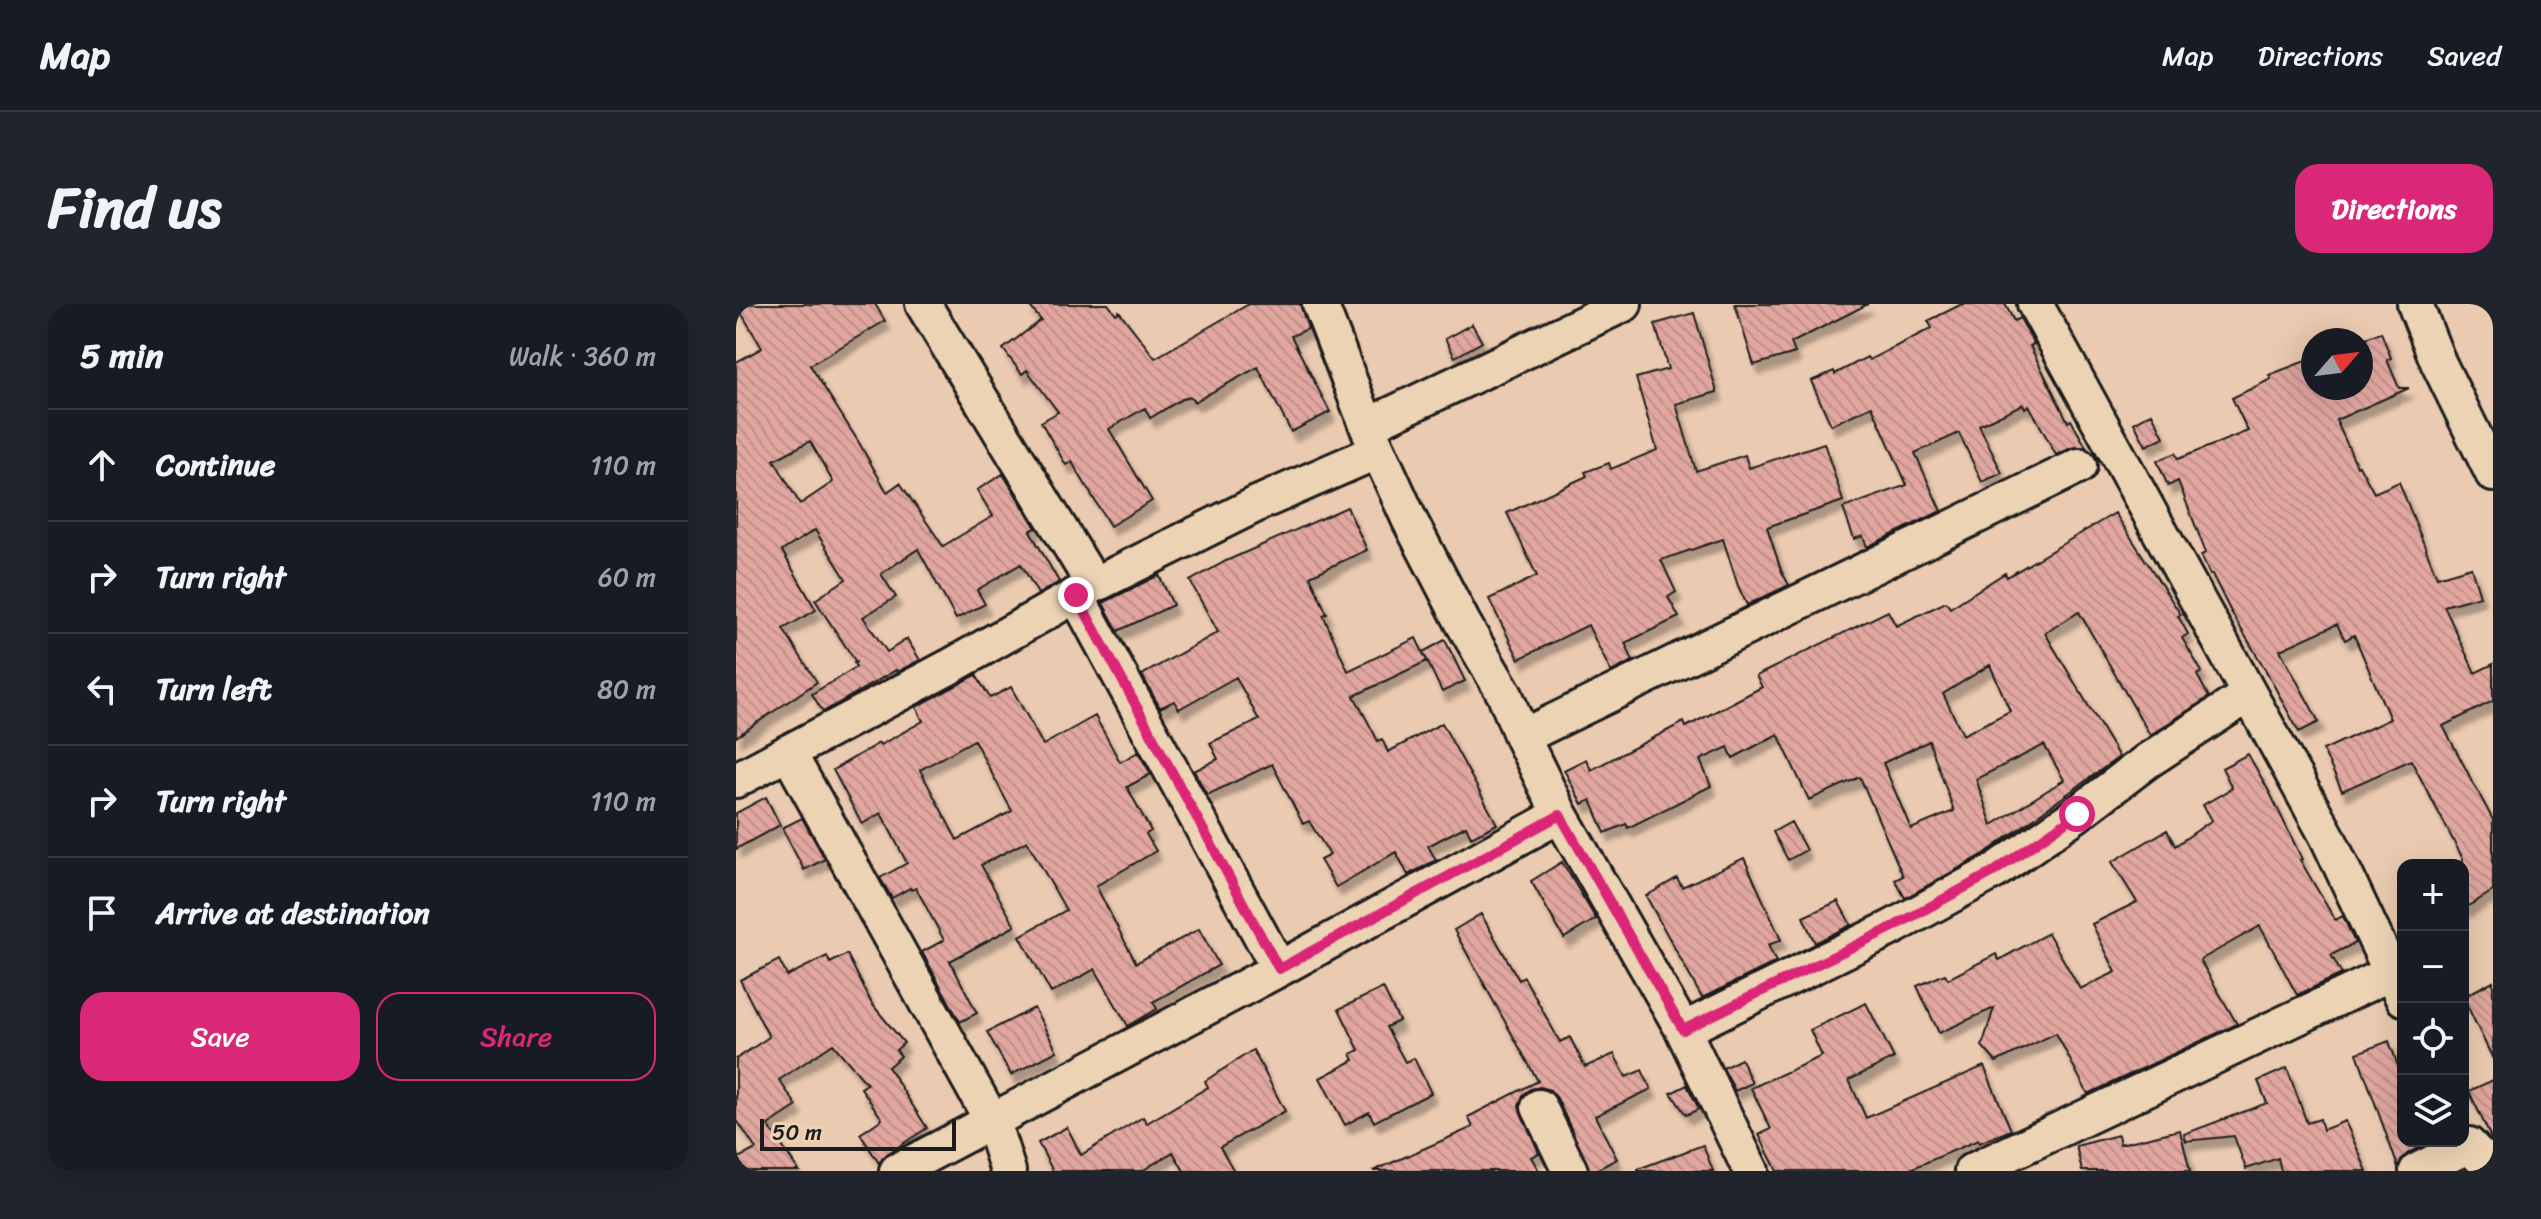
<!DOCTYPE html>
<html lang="en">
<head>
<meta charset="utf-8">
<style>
  body { margin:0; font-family:Sriracha,sans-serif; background:#20242c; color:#f1f3f6 }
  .controls { position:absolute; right:24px; bottom:24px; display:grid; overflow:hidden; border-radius:16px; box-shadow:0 8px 32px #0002 }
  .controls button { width:72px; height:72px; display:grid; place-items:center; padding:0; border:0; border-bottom:2px solid #363941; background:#171b24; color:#f1f3f6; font:40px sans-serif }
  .compass { position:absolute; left:1565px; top:24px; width:72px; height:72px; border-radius:50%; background:#171b24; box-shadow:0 8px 32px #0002; rotate:62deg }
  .scale { position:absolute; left:24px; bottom:20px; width:196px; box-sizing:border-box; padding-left:8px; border:4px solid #1c1c1c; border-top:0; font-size:22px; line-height:28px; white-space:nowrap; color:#1c1c1c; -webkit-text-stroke:6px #ecd3b4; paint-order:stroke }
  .stop { position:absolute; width:24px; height:24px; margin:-18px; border:6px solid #db2777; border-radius:50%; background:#fff }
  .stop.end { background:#db2777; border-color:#fff; box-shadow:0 2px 8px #0008 }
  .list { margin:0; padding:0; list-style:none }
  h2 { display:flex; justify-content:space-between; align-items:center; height:104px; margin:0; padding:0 32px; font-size:34px }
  h2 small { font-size:26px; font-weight:400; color:#9ea1a6 }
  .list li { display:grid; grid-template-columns:52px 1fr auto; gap:24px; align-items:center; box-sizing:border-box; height:112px; padding:0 32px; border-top:2px solid #363941 }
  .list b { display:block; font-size:30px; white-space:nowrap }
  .list em { font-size:26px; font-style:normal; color:#9ea1a6 }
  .actions { display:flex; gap:16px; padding:24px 32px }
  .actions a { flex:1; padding:18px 0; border:2px solid #db2777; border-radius:24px; text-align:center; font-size:28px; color:#db2777 }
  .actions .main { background:#db2777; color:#fff }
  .icon { flex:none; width:44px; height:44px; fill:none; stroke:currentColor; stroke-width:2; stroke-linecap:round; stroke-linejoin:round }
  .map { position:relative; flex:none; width:1757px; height:867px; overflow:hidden; border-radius:24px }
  header { display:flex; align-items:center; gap:48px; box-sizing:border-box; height:112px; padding:0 40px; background:#171b24; border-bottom:2px solid #363941 }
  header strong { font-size:38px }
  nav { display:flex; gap:44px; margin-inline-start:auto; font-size:28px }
  .intro { display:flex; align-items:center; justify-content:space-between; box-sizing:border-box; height:192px; padding:0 48px }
  h1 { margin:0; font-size:56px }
  .button { padding:20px 36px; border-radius:24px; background:#db2777; color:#fff; font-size:28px; font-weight:700 }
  main { display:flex; gap:48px; padding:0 48px }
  aside { flex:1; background:#171b24; border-radius:24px; box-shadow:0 8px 32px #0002 }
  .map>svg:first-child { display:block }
  .building { fill:url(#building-back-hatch); stroke:#1c1c1c; stroke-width:2; fill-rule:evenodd; filter:url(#shadow) }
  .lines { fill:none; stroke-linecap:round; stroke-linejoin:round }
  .minor-casing { stroke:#1c1c1c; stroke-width:40 }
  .minor { stroke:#ecd3b4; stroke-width:34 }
  .route { stroke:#db2777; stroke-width:10 }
</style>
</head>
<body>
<header>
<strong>Map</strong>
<nav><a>Map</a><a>Directions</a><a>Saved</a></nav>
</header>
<div class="intro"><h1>Find us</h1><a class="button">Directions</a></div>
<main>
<aside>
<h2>5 min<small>Walk · 360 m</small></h2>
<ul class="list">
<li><svg class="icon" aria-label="ahead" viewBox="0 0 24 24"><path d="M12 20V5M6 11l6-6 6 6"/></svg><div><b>Continue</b></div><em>110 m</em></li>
<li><svg class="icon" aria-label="right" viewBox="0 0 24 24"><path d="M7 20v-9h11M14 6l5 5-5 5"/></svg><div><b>Turn right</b></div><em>60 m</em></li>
<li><svg class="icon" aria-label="left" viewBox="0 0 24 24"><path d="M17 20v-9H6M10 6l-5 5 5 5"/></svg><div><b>Turn left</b></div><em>80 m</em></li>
<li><svg class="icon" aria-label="right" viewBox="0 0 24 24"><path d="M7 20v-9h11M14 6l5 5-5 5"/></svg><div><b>Turn right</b></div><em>110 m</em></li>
<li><svg class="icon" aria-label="arrive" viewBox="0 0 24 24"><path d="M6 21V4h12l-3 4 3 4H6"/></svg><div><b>Arrive at destination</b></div></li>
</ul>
<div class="actions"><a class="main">Save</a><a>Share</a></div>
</aside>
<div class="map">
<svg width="1757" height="867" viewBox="0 0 1757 867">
  <defs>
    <pattern id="building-back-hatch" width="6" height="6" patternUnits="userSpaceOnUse" patternTransform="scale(2)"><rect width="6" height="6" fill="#e0a69f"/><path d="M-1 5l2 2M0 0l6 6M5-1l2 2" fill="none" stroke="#c08e88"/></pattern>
    <filter id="shadow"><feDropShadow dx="5" dy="9" stdDeviation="2" flood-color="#0004"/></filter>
  </defs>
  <rect width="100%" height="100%" fill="#eacab0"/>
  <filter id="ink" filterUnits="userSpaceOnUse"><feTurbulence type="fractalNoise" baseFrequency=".0125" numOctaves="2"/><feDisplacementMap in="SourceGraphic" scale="16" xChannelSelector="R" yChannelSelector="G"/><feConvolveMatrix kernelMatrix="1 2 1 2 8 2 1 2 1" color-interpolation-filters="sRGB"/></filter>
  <g filter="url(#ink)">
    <path class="building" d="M0,0h139l10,17 -75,44 48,76 29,51 13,-9 43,63 50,-30 -16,-26 26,-16 33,54 -6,3 29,51 -21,12 -17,-30 -44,26 8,14 -29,15 -38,-70 -37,25 15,23 -33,20 24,35 20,-13 13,21 -23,12 -1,-2 -73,42 -11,-18 44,-27 -2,-4 2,-1 -41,-62 31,-21 -31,-49 -33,21 34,59 -33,19 34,53 -81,55v-375l26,-14zM74,137l23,41 -33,22 -26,-44z
      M292,0h80l8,10 3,-3 36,47 94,-54h51l8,25 -17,7 39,76 -39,20 -33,-65 -64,35 -3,-5 -9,2 -32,19 -5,-10 -36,21 43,72 -42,25 -38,-64 -6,3 -25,-43 17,-10 -31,-42 -5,4 -19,-25 38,-29z
      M999,0h133l-77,39 4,10 -41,12z
      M1226,0h43l9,17 6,-3 14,26 -4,2 38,76 3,-2 15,27 -15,1 -15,7 -27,-50 -4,3 -2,-4 -44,21 23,48 -20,9 -23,-49 -44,20 26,58 -74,36 -4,-11 -9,3 -11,-31 64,-23 -35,-79 -41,19 -20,-44 23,-10 1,3 32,-17 2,3 63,-32 -4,-7z
      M958,9l23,79 -41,12 20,67 49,-16 4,13 75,-25 19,58 -76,26 14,43 8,15 -42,20 -9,-19 -15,-47 -62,21 15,32 -8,5 11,20 -54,26 8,18 -22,11 -23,-47 -69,34 -30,-60 48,-23 -30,-63 80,-37 -2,-4 24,-9 2,6 46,-19 -21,-72 32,-9 -13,-45z
      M736,20l10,18 -27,15 -10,-18z
      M1645,28l10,26 -4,2 12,28h10l-73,32 21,46 2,-1 15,28 25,-11 38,95 34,-10 9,29 -36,10 31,67 18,-9v37l-50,25 50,94v71l-30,18v-50l-52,-99 -69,31 -19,-41 67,-31 -36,-84 -9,5 -8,-16 -57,26 39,72 -20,10 -34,-63 -34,-57 -19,-38 -2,1 -9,-20 5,-2 -28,-72 -10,5 -11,-25 18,-8 3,6 70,-28 -16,-33 39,-19 -2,-4 44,-17v30h48v-48z
      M1416,109l12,24 -18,9 -12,-23z
      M611,203l20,43 -57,26 17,38 -4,1 25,56 68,-33 11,23 -73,35 24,45 4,-2 6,13 54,-29 55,101 -26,13 -5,-11 -38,20 8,14 -28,15 -12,-23 -60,35 -16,-27 10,-5 -21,-34 -6,3 -31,-60 -65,31 -13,-24 24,-12 -8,-16 49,-23 -23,-43 -57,32 -5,-8 -14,7 -18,-33 76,-43 -28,-51 36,-20z
      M1379,209l66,102 -3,1 10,18 -6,4 20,34 -5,3 12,22 -59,38 -71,-123 -34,21 74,124 -135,97 -79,44 -10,-18 8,-4 -43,-99 -51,23 -31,-66 -45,24 -5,-11 -28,13 11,26 -83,42 -2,-4 -21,9 -14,-33 -9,4 -18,-34 22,-11 5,11 93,-48 2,5 76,-40 -6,-11 132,-65 8,15 50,-24 4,6 55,-35 2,4zM1254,361l20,46 -47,24 -20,-41zM1193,437l25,70 -43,18 -28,-66zM1308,441l20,35 -72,45 -16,-46z
      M423,271l14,30 -55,26 -15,-28z
      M709,336l20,41 -23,11 -19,-40z
      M240,371l14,23 21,-11 32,58 52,-29 25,46 18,-10 13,22 -24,13 24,44 -5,3 10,17 -60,35 40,77 63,-34 20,36 -66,37 4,7 -29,17 -33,-57 -44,24 -31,-57 46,-26 -39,-69 -46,24 34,61 -65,35 27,52 -17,9 -38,-70 22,-12 -28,-52 -5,2 -1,-2 -18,10 -12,-20 27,-15 -26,-50 -19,11 -29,-54 46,-27 1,2 43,-24 -7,-14zM238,436l38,71 -55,29 -37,-70z
      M1512,450l22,39 32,66 -2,1 35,60 8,-4 12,27 -24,12 11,19 -45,21 -37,-69 -60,34 37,64 -149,70 -32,-61 -60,29 -14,-16 12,-38 -55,25 -22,-47 28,-12 3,5 48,-25 3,6 49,-27 32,56 36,-17 -24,-48 45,-22 -25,-40 55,-32 8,16 37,-26 -9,-15 29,-17 -10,-20z
      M30,493l14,28 -44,24v-36z
      M66,514l23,41 -21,11 -22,-42z
      M1055,518l15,28 -18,10 -15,-28z
      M1008,554l37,82 -13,5 8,17 -74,36 -56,-102 31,-18 5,9z
      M826,558l34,57 -32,19 -33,-57z
      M1102,597l13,24 -36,18 -12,-26z
      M745,610l38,66 5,-3 36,65 10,-5 15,30 29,-13 12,23 16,-7 9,19 -56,27 22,43 -23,12h-4l-33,-73 -7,-8 -10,-3 -9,2 -8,6 -4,11 20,47 -8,4 8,14h-166l100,-44 -5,-10 70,-36 -84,-151z
      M111,650l25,50 32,39 -8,7 5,6 -13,11 39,61 -40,26 -8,9 -19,-29 22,-15 -21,-31 6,-4 -34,-40 -54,36 18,26 -29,19 31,46h-63v-12l20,-10 -20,-30v-60l33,-22 -29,-57 39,-20 8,16 40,-20 3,7z
      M1757,677v78l-30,-62z
      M647,684l16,33 -13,6 19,35 9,-4 17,35 -57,29 -5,-10 -24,13 -25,-47 34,-18 -3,-6 8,-4 -20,-41z
      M1130,699l28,55 -45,22 17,38 118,-52 27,64 -32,13 -1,-3 -72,31h-129l-18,-36 12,-6 -20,-41 71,-32 -12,-26z
      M298,704l23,43 -46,24 -24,-43z
      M1653,737l14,39v61h29l-25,13 -9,13 -41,-114z
      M517,746l32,61 -65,36 14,24h-50l-11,-19 -31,19h-89l-15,-28 29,-16 14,28 62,-38 4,6 61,-36 -3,-6z
      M1005,755l11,24 -17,8 -12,-23z
      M1551,764l20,55 13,-4 3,11 22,-9 22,50h-86l-3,-13 -32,11 -12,-33 -48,5 -2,-7 83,-31 -9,-22z
      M1757,776v60h-1l-23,-49z
      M951,781l12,24 -13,6 -15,-22z
      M1444,826l10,41h-108l-6,-25 42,-11 2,9z
      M967,841l10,26h-75v-2z"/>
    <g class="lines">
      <defs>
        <path id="minor" d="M187,0l171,281
          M584,0l47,122 43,95 53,102 42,72 17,42 38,78 123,215 68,141
          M1299,0l292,532 76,162
          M1679,0l23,58 55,112
          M631,122l257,-122
          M340,291l203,374
          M786,433l557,-271
          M52,448l204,369 16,50
          M0,476l217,-115 141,-80 165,-82 119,-52
          M947,726l210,-103 102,-56 82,-57 70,-53 101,-66
          M803,803l31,64
          M161,867l382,-202 281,-154
          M1236,867l421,-199
          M1681,867l52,-26 14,15h10"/>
      </defs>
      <use href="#minor" class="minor-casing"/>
      <use href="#minor" class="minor"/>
    </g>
  </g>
  <g class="lines" filter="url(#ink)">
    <path class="route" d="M340,291l203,374 281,-154 123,215 210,-103 102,-56 82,-57"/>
  </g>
</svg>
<div class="controls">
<button>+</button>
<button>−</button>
<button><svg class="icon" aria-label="locate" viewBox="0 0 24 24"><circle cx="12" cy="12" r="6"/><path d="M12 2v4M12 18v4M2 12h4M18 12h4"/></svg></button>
<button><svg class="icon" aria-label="layers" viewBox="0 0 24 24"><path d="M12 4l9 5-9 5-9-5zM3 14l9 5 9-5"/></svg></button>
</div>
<svg class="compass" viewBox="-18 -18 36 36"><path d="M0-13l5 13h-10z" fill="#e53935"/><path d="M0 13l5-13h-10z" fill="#9ea1a6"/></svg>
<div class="scale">50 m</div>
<div class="stop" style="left:1341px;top:510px"></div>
<div class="stop end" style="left:340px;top:291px"></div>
</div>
</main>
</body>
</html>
